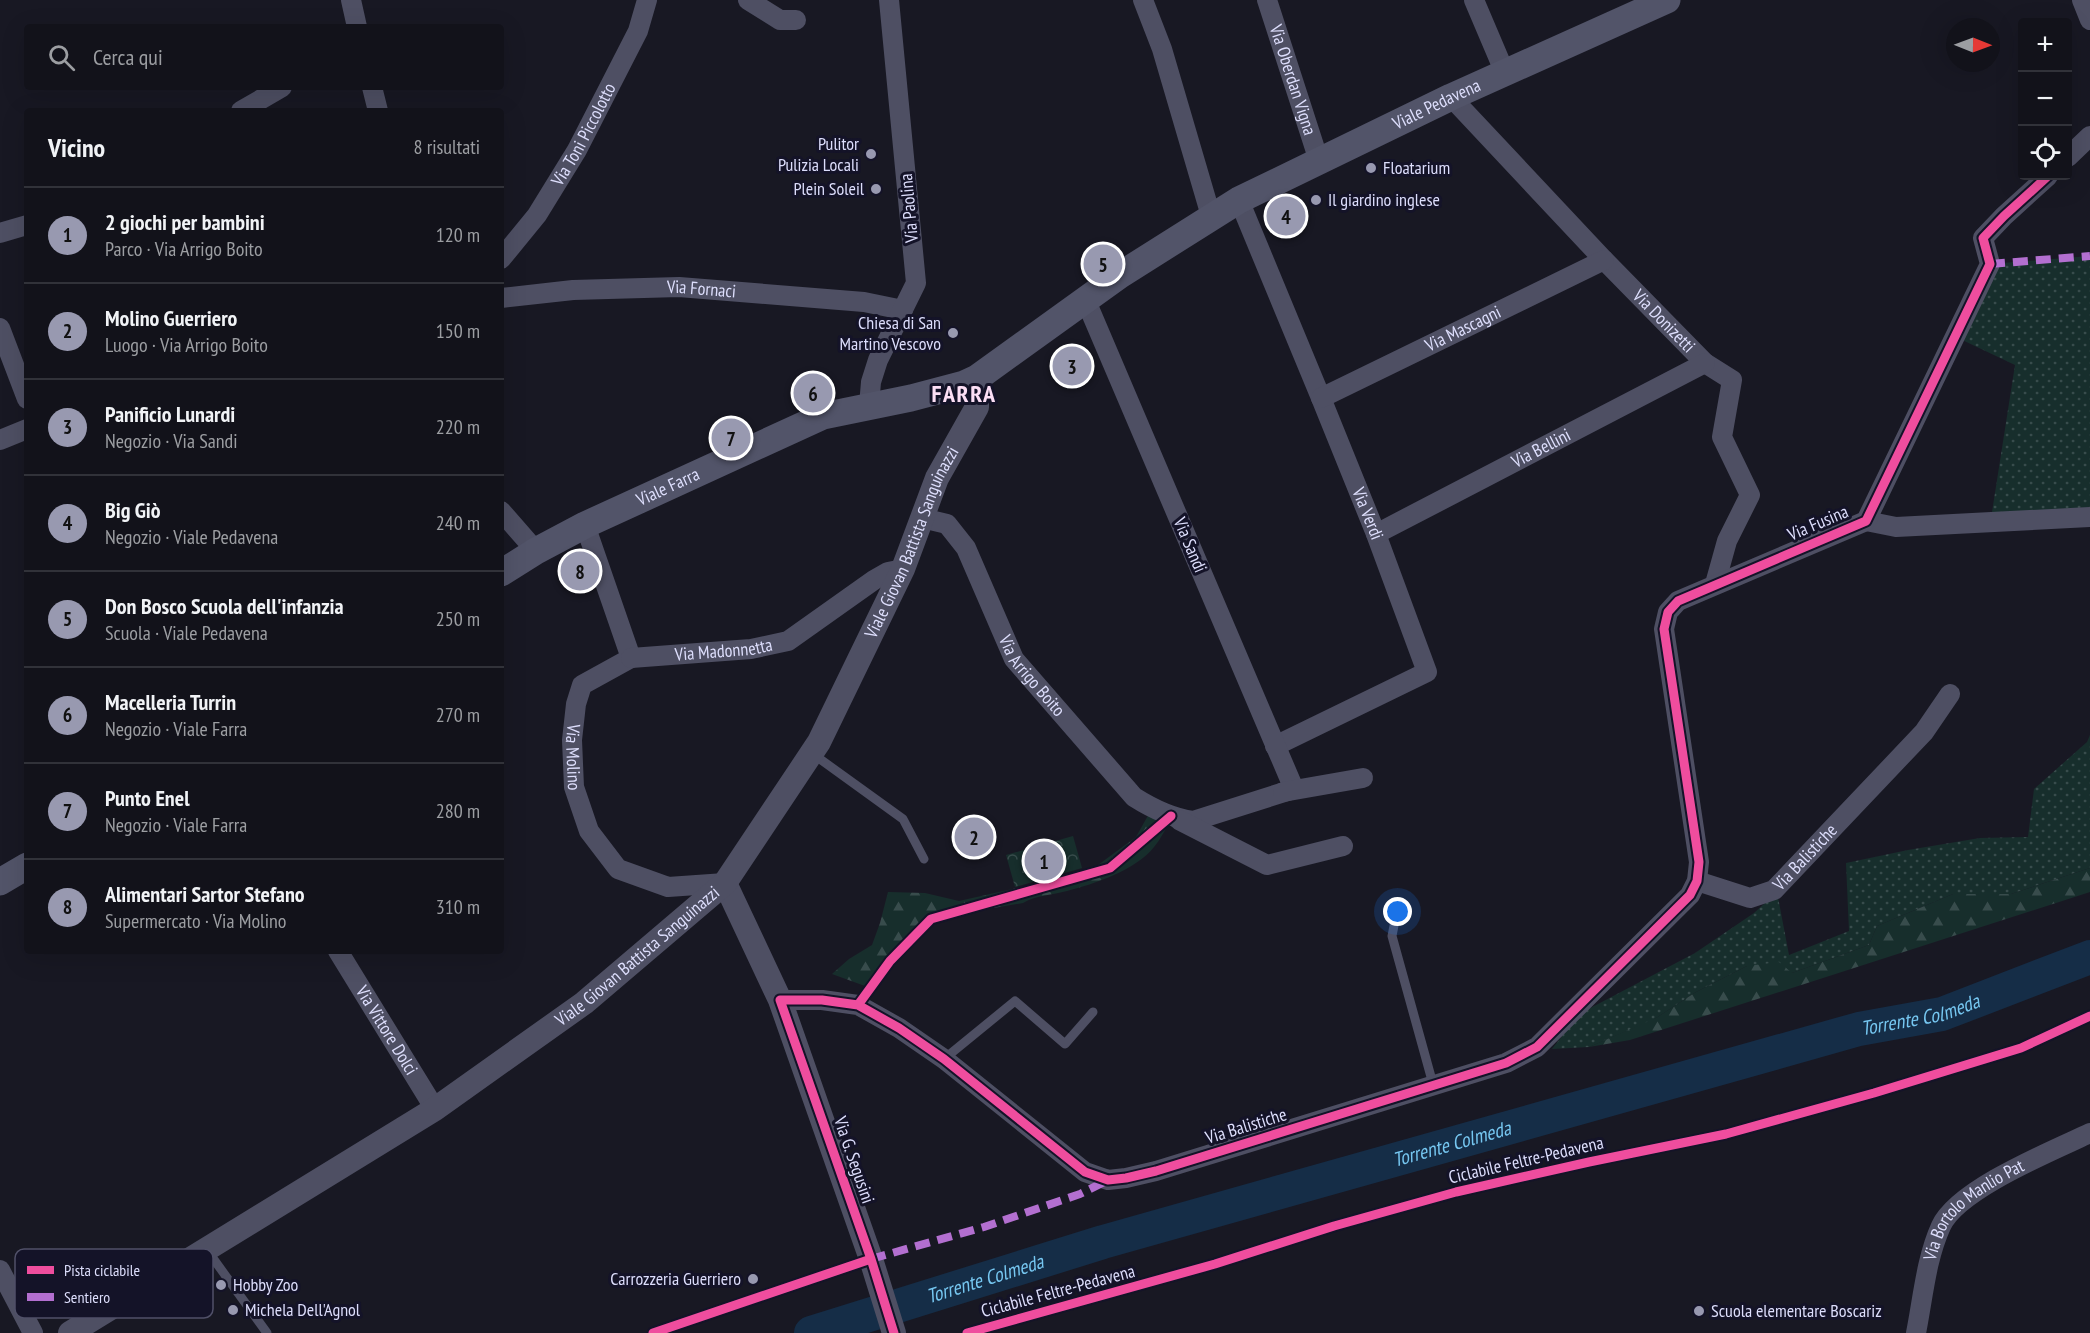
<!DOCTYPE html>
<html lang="it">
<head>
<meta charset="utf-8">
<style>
  body { margin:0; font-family:"PT Sans Narrow",sans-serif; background:#1f2027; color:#f1f3f6 }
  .controls { position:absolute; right:18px; top:18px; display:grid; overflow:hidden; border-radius:6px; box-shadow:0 6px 24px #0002 }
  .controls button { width:54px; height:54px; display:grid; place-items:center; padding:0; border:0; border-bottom:2px solid #313239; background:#12121a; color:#f1f3f6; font:30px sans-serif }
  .compass { position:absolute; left:1946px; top:18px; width:54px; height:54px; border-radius:50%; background:#12121a; box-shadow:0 6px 24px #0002; rotate:91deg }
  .you { position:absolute; left:1398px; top:912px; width:21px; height:21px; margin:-15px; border:4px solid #fff; border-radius:50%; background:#1a73e8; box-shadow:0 0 0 9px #1a73e833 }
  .badge { display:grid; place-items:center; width:39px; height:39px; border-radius:50%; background:#9899b0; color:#111; font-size:20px; font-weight:700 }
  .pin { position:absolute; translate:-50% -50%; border:3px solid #fff; box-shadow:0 2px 6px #0006 }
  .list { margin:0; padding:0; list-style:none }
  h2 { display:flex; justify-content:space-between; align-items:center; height:78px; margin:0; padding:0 24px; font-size:26px }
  h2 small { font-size:20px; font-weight:400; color:#9c9ea2 }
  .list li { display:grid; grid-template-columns:39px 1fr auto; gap:18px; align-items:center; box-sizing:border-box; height:96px; padding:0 24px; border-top:2px solid #313239 }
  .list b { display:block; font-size:22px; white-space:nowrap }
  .list p { margin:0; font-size:20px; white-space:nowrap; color:#9c9ea2 }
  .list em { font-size:20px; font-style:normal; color:#9c9ea2 }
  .icon { flex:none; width:33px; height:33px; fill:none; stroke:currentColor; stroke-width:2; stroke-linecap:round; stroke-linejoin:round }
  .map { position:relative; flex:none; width:2090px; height:1333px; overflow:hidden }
  .search { position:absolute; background:#12121a; box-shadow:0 6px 24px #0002; left:24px; top:24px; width:480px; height:66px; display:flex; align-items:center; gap:15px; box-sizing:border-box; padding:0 21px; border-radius:6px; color:#9c9ea2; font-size:22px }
  .panel { position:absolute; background:#12121a; box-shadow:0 6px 24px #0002; left:24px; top:108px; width:480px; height:846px; border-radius:6px }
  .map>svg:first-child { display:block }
  .grass { fill:url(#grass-dots) }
  .forest { fill:url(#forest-firs) }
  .park { fill:url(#park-crowns) }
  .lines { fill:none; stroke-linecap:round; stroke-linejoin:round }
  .river { stroke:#152d47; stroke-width:34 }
  .service { stroke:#4e4f63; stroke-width:9 }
  .minor { stroke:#4e4f63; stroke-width:20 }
  .tertiary { stroke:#4e4f63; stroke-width:24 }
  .secondary { stroke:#525469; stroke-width:27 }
  .quiet { stroke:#b36fd0; stroke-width:8; stroke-dasharray:15 8; stroke-linecap:butt }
  .cycleway-casing { stroke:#141328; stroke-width:13 }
  .cycleway { stroke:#ef4d9e; stroke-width:9 }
  .poi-dot { fill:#9899b0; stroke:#141328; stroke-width:2 }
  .labels { text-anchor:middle; stroke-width:6; stroke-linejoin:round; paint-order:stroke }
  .street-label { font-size:18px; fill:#dddefc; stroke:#141328 }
  .poi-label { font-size:18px; fill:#dddefc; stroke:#141328; text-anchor:start }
  .water-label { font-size:20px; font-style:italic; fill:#76c7f1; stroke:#141328 }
  .district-label { font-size:24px; font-weight:bold; letter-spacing:1.5px; fill:#fcdff5; stroke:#141328 }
  .key { fill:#141328; stroke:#505068; stroke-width:1.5 }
  .key-label { font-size:16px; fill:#dddefc }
</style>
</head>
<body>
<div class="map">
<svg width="2090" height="1333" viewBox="0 0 2090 1333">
  <defs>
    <pattern id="grass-dots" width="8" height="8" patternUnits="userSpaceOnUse" patternTransform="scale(1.5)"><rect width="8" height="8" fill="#172e2c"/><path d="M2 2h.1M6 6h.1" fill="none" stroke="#384c4c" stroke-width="1.8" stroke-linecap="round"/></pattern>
    <pattern id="forest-firs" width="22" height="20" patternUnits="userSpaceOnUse" patternTransform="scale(1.5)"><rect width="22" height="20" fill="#172e2c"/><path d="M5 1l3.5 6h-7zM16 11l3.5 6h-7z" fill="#384c4c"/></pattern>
    <pattern id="park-crowns" width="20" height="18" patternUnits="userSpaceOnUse" patternTransform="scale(1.5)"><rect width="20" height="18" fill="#172e2c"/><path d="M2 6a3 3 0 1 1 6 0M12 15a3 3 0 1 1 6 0" fill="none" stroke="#384c4c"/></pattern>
  </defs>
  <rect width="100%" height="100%" fill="#181823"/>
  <path class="grass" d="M2090,256v256h-98l23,-147 -57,-27 32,-74z
    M2090,735v133l-79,26h-58l-76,32 -8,19 -77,28 -45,-7 -51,26 -43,28 -64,27 -37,2 27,-35 116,-61 59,-40 23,-21 12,63 60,-24 -3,-68 62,-13 72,-12 48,-1 6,-48 53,-47z"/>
  <path class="forest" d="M1150,812l19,12c-5,7 -9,16 -15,23 -18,23 -60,37 -87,44 -15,4 -30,4 -44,12l-93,16 -25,23 -40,44 -33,-12 17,-15 23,-14 8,-22 8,-31 37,1 34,8 84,-19 55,-17 38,-28z
    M2090,868v24l-460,148 -41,7 67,-29 40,-26 51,-26 32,-4 13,11 77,-28 8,-19 76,-32h58z"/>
  <path class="park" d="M1073,836l9,32 -67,19 -9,-32z"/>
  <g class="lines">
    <path class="river" id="s1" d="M811,1333l292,-91 756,-213 83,-15 148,-57"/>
    <path class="service" d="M813,754l90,65 21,40
      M1398,905l-6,31 41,148
      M944,1059l71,-58 50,43 28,-32
      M207,1250l60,83"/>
    <g class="minor">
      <path d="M351,0l6,27"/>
      <path d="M748,0l32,20h16"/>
      <path d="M1143,0l19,49 49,167"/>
      <path id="s2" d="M1267,0l52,161"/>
      <path d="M1474,0l31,73"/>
      <path d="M2082,0l8,20"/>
      <path d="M372,87l6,24"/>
      <path id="s3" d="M1451,97l153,163 101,103 27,17 -10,57 28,58 -23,46 -12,43"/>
      <path d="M241,111l41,-24"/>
      <path d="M2068,157l22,-21"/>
      <path id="s4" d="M1239,200l82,198 55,136 51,138 -152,74"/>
      <path d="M0,233l27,-8"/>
      <path id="s5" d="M501,259l36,-44 40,-65 61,-119 9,-31"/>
      <path id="s6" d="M501,298l72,-8 106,-3 185,15 39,8"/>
      <path d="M0,328l27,71"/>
      <path id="s7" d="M1321,398l283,-138"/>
      <path d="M869,406l2,-24 7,-22 38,-77 -27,-283"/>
      <path d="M0,440l27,-11"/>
      <path d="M501,511l35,40"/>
      <path id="s8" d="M922,518l25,6 19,24 48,111 120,138c19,12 37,21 59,24l101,-32 -208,-488"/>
      <path d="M1866,521l30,6 194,-10"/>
      <path id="s9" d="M585,525l46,133 -49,27 -6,19 -4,36 2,47 15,44 29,38 50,18 57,-4"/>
      <path id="s10" d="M1376,534l329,-171"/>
      <path id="s11" d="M631,658l120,-9 37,-8 86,-61 14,-8 15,-3"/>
      <path d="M1283,792l80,-14"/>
      <path d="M1179,820l88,45 76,-19"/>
      <path id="s12" d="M1697,881l53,17 24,-8 150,-158 26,-38"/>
      <path id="s13" d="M338,951l97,158"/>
      <path d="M780,1000h42l36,5 41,23 45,31 141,113 23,8 18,-2 30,-7 350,-108 31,-16 153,-152 7,-14 2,-19 -35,-233 4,-17 10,-11 188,-80 124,-257 -7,-26 21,-22 44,-40"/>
      <path d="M0,1270l33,63"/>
      <path id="s14" d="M1916,1333c7,-35 10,-74 25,-107 17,-37 111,-75 149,-93"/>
    </g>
    <g class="tertiary">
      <path d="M725,883l55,117 91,259 23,74"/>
      <path id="s15" d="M70,1333l365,-224 149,-106 141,-120 94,-141 84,-173 34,-91 40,-71v-29"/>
    </g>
    <g class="secondary">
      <path id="s16" d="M501,573l35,-22 49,-26 238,-109 88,-18 53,-14 13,-6 143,-103 119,-75 212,-103 216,-97"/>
      <path d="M0,882l27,-16"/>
    </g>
    <path class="quiet" d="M1990,264l100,-8
      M871,1259l113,-32 96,-33 28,-14"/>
    <defs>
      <path id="cycleway" d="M858,1005l32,-44 41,-42 179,-51 61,-52
        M653,1333l218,-74
        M894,1333l-23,-74 -91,-259h42l36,5 41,23 45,31 141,113 23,8 18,-2 30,-7 350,-108 31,-16 153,-152 7,-14 2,-19 -35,-233 4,-17 10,-11 188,-80 124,-257 -7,-26 21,-22 44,-40
        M967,1333l248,-69 119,-38 122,-34 133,-30 137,-28 148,-41 147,-45 69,-32"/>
    </defs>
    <use href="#cycleway" class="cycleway-casing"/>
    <use href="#cycleway" class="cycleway"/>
  </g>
  <g class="poi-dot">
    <circle cx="871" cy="154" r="6"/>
    <circle cx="1371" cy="168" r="6"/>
    <circle cx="876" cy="189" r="6"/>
    <circle cx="1316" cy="200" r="6"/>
    <circle cx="953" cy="333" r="6"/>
    <circle cx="753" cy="1279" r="6"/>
    <circle cx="221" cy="1285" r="6"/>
    <circle cx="233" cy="1310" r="6"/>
    <circle cx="1699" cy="1311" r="6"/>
  </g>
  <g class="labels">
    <g class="street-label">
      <text dy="6" stroke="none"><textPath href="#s2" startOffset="84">Via Oberdan Vigna</textPath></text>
      <text dy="6" stroke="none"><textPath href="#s16" startOffset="1054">Viale Pedavena</textPath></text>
      <text dy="6" stroke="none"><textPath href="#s5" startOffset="150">Via Toni Piccolotto</textPath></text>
      <text transform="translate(909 208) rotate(-95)" y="6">Via Paolina</text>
      <text dy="6" stroke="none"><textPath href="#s6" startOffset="201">Via Fornaci</textPath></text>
      <text dy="6" stroke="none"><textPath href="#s3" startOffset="309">Via Donizetti</textPath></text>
      <text dy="6" stroke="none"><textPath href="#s7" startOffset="158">Via Mascagni</textPath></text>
      <text dy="6" stroke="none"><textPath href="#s10" startOffset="186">Via Bellini</textPath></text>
      <text dy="6" stroke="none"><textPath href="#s16" startOffset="188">Viale Farra</textPath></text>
      <text dy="6" stroke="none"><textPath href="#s4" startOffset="339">Via Verdi</textPath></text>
      <text transform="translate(1818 523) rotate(-23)" y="6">Via Fusina</text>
      <text dy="6" stroke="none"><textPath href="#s15" startOffset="1186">Viale Giovan Battista Sanguinazzi</textPath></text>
      <text transform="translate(1190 545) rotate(67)" y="6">Via Sandi</text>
      <text dy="6" stroke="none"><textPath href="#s11" startOffset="93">Via Madonnetta</textPath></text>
      <text dy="6" stroke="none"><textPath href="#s8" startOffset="201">Via Arrigo Boito</textPath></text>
      <text dy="6" stroke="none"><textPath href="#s9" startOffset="270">Via Molino</textPath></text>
      <text dy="6" stroke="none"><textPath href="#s12" startOffset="126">Via Balistiche</textPath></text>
      <text dy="6" stroke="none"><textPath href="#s15" startOffset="682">Viale Giovan Battista Sanguinazzi</textPath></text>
      <text dy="6" stroke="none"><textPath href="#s13" startOffset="93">Via Vittore Dolci</textPath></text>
      <text transform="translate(1246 1126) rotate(-17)" y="6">Via Balistiche</text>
      <text transform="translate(854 1160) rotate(71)" y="6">Via G. Segusini</text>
      <text transform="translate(1526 1160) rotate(-13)" y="6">Ciclabile Feltre-Pedavena</text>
      <text dy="6" stroke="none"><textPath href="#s14" startOffset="144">Via Bortolo Manlio Pat</textPath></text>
      <text transform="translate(1058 1291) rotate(-15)" y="6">Ciclabile Feltre-Pedavena</text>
    </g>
    <g class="poi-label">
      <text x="859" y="150" text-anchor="end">Pulitor<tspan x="859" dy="21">Pulizia Locali</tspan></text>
      <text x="1383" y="174">Floatarium</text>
      <text x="864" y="195" text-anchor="end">Plein Soleil</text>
      <text x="1328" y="206">Il giardino inglese</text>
      <text x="941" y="329" text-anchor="end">Chiesa di San<tspan x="941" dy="21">Martino Vescovo</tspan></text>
      <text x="741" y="1285" text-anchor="end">Carrozzeria Guerriero</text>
      <text x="233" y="1291">Hobby Zoo</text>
      <text x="245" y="1316">Michela Dell'Agnol</text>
      <text x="1711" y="1317">Scuola elementare Boscariz</text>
    </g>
    <g class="water-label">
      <text dy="7" stroke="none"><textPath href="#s1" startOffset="1154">Torrente Colmeda</textPath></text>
      <text dy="7" stroke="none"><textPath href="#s1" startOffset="668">Torrente Colmeda</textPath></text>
      <text dy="7" stroke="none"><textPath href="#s1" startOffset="182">Torrente Colmeda</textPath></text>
    </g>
    <g class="district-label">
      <text x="964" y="402">FARRA</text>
    </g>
  </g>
  <rect x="15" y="1249" width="198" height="69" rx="9" class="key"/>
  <rect x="27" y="1266" width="27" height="8" fill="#ef4d9e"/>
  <rect x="27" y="1293" width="27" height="8" fill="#b36fd0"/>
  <g class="key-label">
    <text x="64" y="1276">Pista ciclabile</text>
    <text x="64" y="1303">Sentiero</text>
  </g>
</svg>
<div class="controls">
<button>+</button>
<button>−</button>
<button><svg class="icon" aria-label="locate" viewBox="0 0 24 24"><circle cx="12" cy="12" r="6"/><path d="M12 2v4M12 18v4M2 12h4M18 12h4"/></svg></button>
</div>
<svg class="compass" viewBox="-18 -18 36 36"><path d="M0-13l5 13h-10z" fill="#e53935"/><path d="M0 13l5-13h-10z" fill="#9c9ea2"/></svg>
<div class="you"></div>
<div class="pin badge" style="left:1044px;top:861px">1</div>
<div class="pin badge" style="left:974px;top:837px">2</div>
<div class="pin badge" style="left:1072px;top:366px">3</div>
<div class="pin badge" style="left:1286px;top:216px">4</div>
<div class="pin badge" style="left:1103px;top:264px">5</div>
<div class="pin badge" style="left:813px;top:393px">6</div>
<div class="pin badge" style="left:731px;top:438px">7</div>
<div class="pin badge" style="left:580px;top:571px">8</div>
<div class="search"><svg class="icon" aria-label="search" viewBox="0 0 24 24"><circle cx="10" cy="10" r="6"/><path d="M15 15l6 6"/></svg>Cerca qui</div>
<section class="panel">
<h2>Vicino<small>8 risultati</small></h2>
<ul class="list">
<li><span class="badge">1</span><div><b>2 giochi per bambini</b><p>Parco · Via Arrigo Boito</p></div><em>120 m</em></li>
<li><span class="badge">2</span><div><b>Molino Guerriero</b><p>Luogo · Via Arrigo Boito</p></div><em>150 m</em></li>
<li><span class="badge">3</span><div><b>Panificio Lunardi</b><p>Negozio · Via Sandi</p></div><em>220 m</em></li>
<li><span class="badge">4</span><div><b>Big Giò</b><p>Negozio · Viale Pedavena</p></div><em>240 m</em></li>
<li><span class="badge">5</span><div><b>Don Bosco Scuola dell'infanzia</b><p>Scuola · Viale Pedavena</p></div><em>250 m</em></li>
<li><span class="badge">6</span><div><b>Macelleria Turrin</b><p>Negozio · Viale Farra</p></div><em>270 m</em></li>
<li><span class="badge">7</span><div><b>Punto Enel</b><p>Negozio · Viale Farra</p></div><em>280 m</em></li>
<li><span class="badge">8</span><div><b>Alimentari Sartor Stefano</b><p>Supermercato · Via Molino</p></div><em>310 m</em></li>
</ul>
</section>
</div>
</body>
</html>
